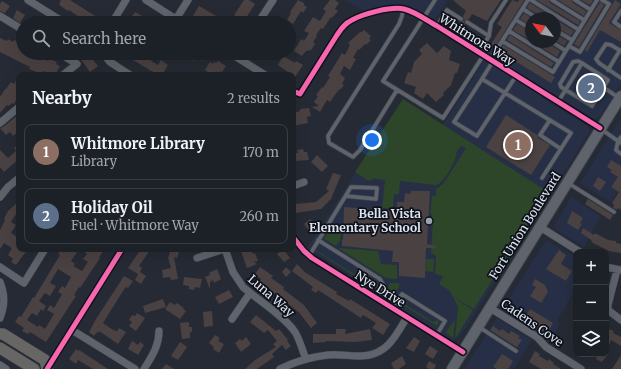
<!DOCTYPE html>
<html lang="en">
<head>
<meta charset="utf-8">
<style>
  body { margin:0; font-family:Merriweather,serif; background:#25282f; color:#f1f3f6 }
  .controls { position:absolute; right:12px; bottom:12px; display:grid; overflow:hidden; border-radius:8px; box-shadow:0 4px 16px #0002 }
  .controls button { width:36px; height:36px; display:grid; place-items:center; padding:0; border:0; border-bottom:1px solid #3a3e44; background:#1c2027; color:#f1f3f6; font:20px sans-serif }
  .compass { position:absolute; left:525px; top:12px; width:36px; height:36px; border-radius:50%; background:#1c2027; box-shadow:0 4px 16px #0002; rotate:302deg }
  .you { position:absolute; left:372px; top:140px; width:14px; height:14px; margin:-10px; border:3px solid #fff; border-radius:50%; background:#1a73e8; box-shadow:0 0 0 6px #1a73e833 }
  .badge { display:grid; place-items:center; width:26px; height:26px; border-radius:50%; background:#8c9099; color:#fff; font-size:13px; font-weight:700 }
  .pin { position:absolute; translate:-50% -50%; border:2px solid #fff; box-shadow:0 1px 4px #0006 }
  .list { margin:0; padding:0; list-style:none }
  h2 { display:flex; justify-content:space-between; align-items:center; height:52px; margin:0; padding:0 16px; font-size:17px }
  h2 small { font-size:13px; font-weight:400; color:#a0a3a7 }
  .list li { display:grid; grid-template-columns:26px 1fr auto; gap:12px; align-items:center; box-sizing:border-box; height:56px; margin:0 8px 8px; padding:0 8px; border:1px solid #3a3e44; border-radius:8px }
  .list b { display:block; font-size:15px; white-space:nowrap }
  .list p { margin:0; font-size:13px; white-space:nowrap; color:#a0a3a7 }
  .list em { font-size:13px; font-style:normal; color:#a0a3a7 }
  .icon { flex:none; width:22px; height:22px; fill:none; stroke:currentColor; stroke-width:2; stroke-linecap:round; stroke-linejoin:round }
  .map { position:relative; flex:none; width:621px; height:369px; overflow:hidden }
  .search { position:absolute; background:#1c2027; box-shadow:0 4px 16px #0002; left:16px; top:16px; width:280px; height:44px; display:flex; align-items:center; gap:10px; box-sizing:border-box; padding:0 14px; border-radius:22px; color:#a0a3a7; font-size:15px }
  .panel { position:absolute; background:#1c2027; box-shadow:0 4px 16px #0002; left:16px; top:72px; width:280px; height:180px; border-radius:8px }
  .map>svg:first-child { display:block }
  .built { fill:#262f45; fill-rule:evenodd }
  .green { fill:#2d4529 }
  .building { fill:#4a4142; fill-rule:evenodd }
  .lines { fill:none; stroke-linecap:round; stroke-linejoin:round }
  .service-casing { stroke:#41454e; stroke-width:5 }
  .minor-casing { stroke:#41454e; stroke-width:8 }
  .secondary-casing { stroke:#41454e; stroke-width:12 }
  .primary-casing { stroke:#41454e; stroke-width:12 }
  .service { stroke:#5f636b; stroke-width:3.5 }
  .minor { stroke:#5f636b; stroke-width:7 }
  .secondary { stroke:#5f636b; stroke-width:10 }
  .primary { stroke:#676664; stroke-width:11 }
  .cycleway-casing { stroke:#0d1119; stroke-width:8 }
  .cycleway { stroke:#f766af; stroke-width:5 }
  .poi-dot { fill:#9ea2ae; stroke:#0d1119; stroke-width:1.5 }
  .labels { text-anchor:middle; stroke-width:3.5; stroke-linejoin:round; paint-order:stroke }
  .street-label { font-size:12px; fill:#dee3f0; stroke:#0d1119 }
  .poi-label { font-size:12px; font-weight:bold; fill:#dee3f0; stroke:#0d1119; text-anchor:end }
</style>
</head>
<body>
<div class="map">
<svg width="621" height="369" viewBox="0 0 621 369">
  <rect width="100%" height="100%" fill="#262a34"/>
  <path class="built" d="M345,0h103l-13,20 -18,-10 -17,-6 -12,1 -25,6z
    M519,0h102v84l-21,32 -3,2 -4,1 -47,-30 -5,8 46,29 2,4v3l-129,204 -8,4 -145,-93 96,-149 40,26 39,-61 7,-11 -2,-2zM531,18h24v24h-24z
    M621,118v68l-10,16 -31,-19z
    M571,197l30,19 -17,31 -29,-18 -1,-3z
    M546,240l30,17v31l-19,33 3,2 -10,19 -49,-31z
    M497,318l35,22 -18,29h-50z"/>
  <path class="green" d="M403,99l145,93 -74,117 -20,-12 19,13 -18,29 3,-32 -8,-16 -11,-7 4,-8 -8,-2 1,-18 -5,-3 2,-32h-2l1,-7 -2,-1 2,-17h4v-7l7,-5 23,-36 -5,-2 -5,7 1,1c-4,11 -11,27 -22,32v-1l-35,-4 -1,13h-5l-1,14h-11l3,-28 -9,-1v-1l-7,3 -14,-9z
    M332,229l9,1 -1,11 -4,5 -12,-7 4,-7z
    M338,248l40,3 3,13 16,1v14l-11,-1z
    M316,250l59,37 3,-3h1l-2,5 -4,-1 -57,-37z
    M426,259h8l-1,13 -8,-1z
    M390,283h8l2,2 -9,14 -6,-5z
    M402,299h2l2,2 -3,2 30,19 5,-2v4l-1,2 -36,-22z
    M455,319l-2,19 -6,-4 -1,-2z"/>
  <path class="building" d="M61,0h9l30,19 -2,4 -12,-1 -17,-12 -1,1 -6,-4 -3,-3z
    M244,0h5l6,4 -11,17 -10,-6z
    M298,0l6,3v2l3,2 -4,6 -2,-2 -8,13 -6,-4 4,-7 -1,-1z
    M330,0h5l4,3 -4,6 3,2 -6,7 -1,-1 -8,12 -2,-1 -5,7 1,1 -4,6 2,2 -4,6 -5,1 -4,5 -8,-5 7,-12 3,2 5,-8 -5,-2 9,-14 7,4 6,-10 -3,-2z
    M453,0h48l-14,21 -15,-7 -3,5 -4,1 -1,2 1,3 -1,2 -5,-4 5,-3 -1,-4 3,-5z
    M512,0l6,2 1,-2h5l-29,47 -4,-3 11,-17 -5,-3z
    M537,0h12l1,3 30,18 -2,4z
    M558,0h14l1,3 13,8 -2,5z
    M581,0h12l-3,5z
    M615,0l6,4 -12,19 12,7v12l-21,-12 -13,22 -2,-2z
    M2,1l8,5 -5,7 -5,-2v-7z
    M600,2l4,3 -25,42 -5,-3z
    M530,3l24,15h-14l-1,-3 -12,-7z
    M199,6l19,11 9,6h-19l-6,-4 -1,2 -8,-5z
    M17,10l8,5 -5,8 -7,-5z
    M135,12l9,5 -2,3 5,3h-15l-3,-2z
    M524,13l7,5v7l-11,-6z
    M555,19l19,12 -3,5 -16,-9z
    M517,24l14,8v9l-18,-11z
    M364,30l7,6 -2,3 2,1 -5,5 -1,-1 -6,6 -1,-1 -5,9 3,1 -6,11 -6,-4 -4,8 5,4 -3,6 2,1 -3,4h-1l-3,3 -7,10 -3,-2 -7,12 -8,-5 7,-1 -5,-4 4,-6 -2,-1 6,-8 1,1 7,-11 -2,-1 14,-23 3,2 5,-10 -2,-2 12,-11h2z
    M555,34l12,7 -3,5 -9,-6z
    M510,35l44,28 -3,4 -44,-27z
    M0,38l7,3 1,-2 5,3 1,-2 9,4v9h9l16,8 1,-2 8,3 -1,2 4,2 -5,9h-4l-8,-4 -1,3 -8,-3 -5,-2 1,-2 -30,-15z
    M533,42h13l14,9 -3,6z
    M427,43l10,10 7,-7 7,5 -2,9 11,4 -3,9h-2l-4,12 -8,8 1,2 -8,7 -9,-9 -4,6 -9,-6 2,-6 -12,-4 4,-11 3,1 3,-11 8,-8 -3,-4z
    M503,45l52,32 -4,6 -51,-31z
    M81,53h6l11,13 -8,6 -11,-15 3,-2z
    M138,53l20,12 3,-5 7,5 -4,7 5,3h-11l-25,-15z
    M181,53h23l3,2 -4,6 -7,-4 -2,4z
    M254,53h15l-4,7z
    M283,56l12,7 1,-2 7,4 -8,12 -17,-12z
    M218,61l8,5 -4,6 -2,-1 -2,4h-6l-7,-5 5,-8 3,2 1,-2 2,1z
    M593,74l10,7 -13,20 -11,-6z
    M19,76v19l-5,9 -2,-1 -3,3 -2,-1 -7,8v-16l5,-8h1l5,-7 3,2z
    M309,108l2,8 -4,1 1,6 -15,3v-13l7,-2v-2z
    M19,114v17l-6,5 -3,-4 -4,3 -6,-7 3,-1z
    M506,115l31,20 1,3 12,7 -19,30 -45,-28z
    M19,144v15l-15,13 -4,-5v-17l8,8 8,-7 -2,-3z
    M303,149l1,3h3l2,8 -15,1 -1,-8h5l-1,-3z
    M317,155l11,11 -6,6 -11,-10z
    M611,160l10,6v44l-3,-2 -1,2 -4,-2 1,-3 -2,-2 7,-11 -8,-5 7,-10 -8,-5 2,-2 -5,-3z
    M333,173l8,2 -10,24 -10,10 -25,4 -1,-9 21,-2 13,-11 -3,-2z
    M598,177l8,5 -6,9 -7,-5z
    M411,191h19l-3,53 9,2v2h-10l-1,30 -26,-2v-14h-7l1,-11 -51,-5v-6h1l1,-33 53,4v-9h7l1,-9 5,1z
    M588,199l25,16 -3,5 -25,-16z
    M19,201v16l-3,-3 -5,8 5,3 -5,8 8,5v11h9l-12,16 -5,-3 2,-3 -5,-4 4,-7 -8,-5 -4,6v-19l5,-10 -1,-1 4,-8z
    M572,211l11,7 -3,5 2,1 -4,6 -11,-7z
    M310,219l8,10 -5,4 -3,-3 -1,1 -5,-7z
    M583,228l11,7 1,-2 13,7 8,1v2l5,1v9l-12,-2 -16,-8 -2,-3 -10,-7z
    M61,249l3,2 2,-2h13l-8,12 4,3 -2,2 9,5 6,-9 -5,-3 4,-5 -8,-5h9l4,3 2,-3h10l-5,9h1l-20,30 -1,-1 -5,8 2,1 -30,46 -16,-10 -2,2 -6,-3 2,-3 -9,-6 4,-6 2,1 12,-20 1,1 26,-43 -2,-1zM58,269l13,8 -6,11 -3,-2 -4,6 4,2 -8,14 -4,-3 -3,5 7,4 -9,15 -6,-4 -1,2 -11,-7 5,-7 5,3 4,-7 2,2 3,-5 -7,-5 6,-8 5,3 6,-10 -6,-3z
    M141,249h10l-12,17 3,2 -2,4 6,4 -5,8 -6,-4 3,-6 -10,-6z
    M171,249h9l-3,9 -3,-1 4,22 -7,1 -1,-3 -7,1 -1,-8 9,-2 -3,-10z
    M243,249h8l2,5 2,-1 3,8 -4,1 3,2 -10,4 -6,-17h3z
    M283,249l7,9 -6,4 -7,-8z
    M559,250l7,5 -5,9 11,7 -6,10 -20,-12z
    M297,264l9,9 31,19 -1,2 13,7 1,-2 40,25 -7,11 -11,-7 4,-5 -13,-8 -2,3 -43,-28 -2,3 -5,-3 2,-3 -21,-16z
    M260,267l13,9 -2,2 13,9 -1,2 21,16 13,18 -6,5 -13,-17v1l-15,-13 -1,1 -6,-5 -10,-10 -1,1 -5,-4 1,-3 -6,-5z
    M286,267l5,5 -5,5 -4,-5z
    M217,269l4,10 -7,4 -1,-3 -3,2v7l-5,-12 5,-2 -1,-2z
    M124,276l9,5 -5,7 -2,-1 -3,4 -20,32 10,7 4,1 2,-3 7,4 -8,12 -19,-13 -1,2 -1,-1 -3,4 -5,-4 7,-13z
    M184,277l18,2 -2,9 -5,-1 -1,3 -5,-1v-3l-6,-1z
    M535,279l10,6 3,7 -7,11 -11,-7 6,-9 -4,-2z
    M229,290l4,7 -14,7 -4,-7z
    M163,299l3,8 -21,6 -2,-7z
    M170,302l5,3 2,-2 7,5 -1,1 3,2 -6,8 -15,-10z
    M530,309l23,14 -6,11 -24,-14z
    M212,311l1,15 -9,1 -1,-15z
    M137,313l8,5 -9,13 -7,-5 3,-4 -3,-2 3,-5 3,1z
    M256,315l20,16 3,-2 9,11 -1,1 4,5 -5,4 -4,-5 -10,9 2,3 -17,12h-12l10,-9 21,-13 -3,-3 4,-3 -9,-11 -4,3 -14,-11z
    M189,322v5h3v5h-2v6l-8,1 -2,-16z
    M493,326l7,5 2,-2 7,5 2,-3 9,5 -2,2 4,2 -5,7 -2,-1 -25,-16z
    M336,329h10l-1,5 25,-5 2,11 -16,2 -30,-1v1l-13,1v-9h23z
    M608,329l6,2 -1,2 8,4v9l-10,-6 -4,11 -1,-20z
    M215,335l5,3 -2,3 6,3 -5,9 -6,-4 1,-2 -5,-4z
    M246,337l5,7 -10,8 -6,-9 5,-4 2,2z
    M414,337l6,4 -6,11 -8,-4z
    M132,341l6,4 2,-3 4,3 -6,10 -10,-6z
    M180,342l7,5 -9,13 -7,-4z
    M430,346l8,5 -5,8 -8,-5z
    M76,349l2,2 1,-1 29,19h-15l-15,-9 -2,4 -7,-5z
    M535,351l5,3 -1,2 9,5 1,-2 5,4 -1,1 8,5h-20l-12,-7z
    M502,354l11,7 -5,8h-11l-4,-2z
    M599,354h9l-6,8 -6,-3z
    M621,355v14h-9z
    M402,356l4,8 -7,5h-5l-3,-6z
    M429,361l7,4 -2,4h-5l-3,-2z
    M166,364l8,5h-12z"/>
  <g class="lines">
    <defs>
      <path id="service" d="M435,0l-52,81 60,37 40,-62
        M531,0l48,30
        M552,0l32,20
        M575,0l16,10
        M523,9l14,9
        M621,11l-7,11 7,5
        M516,20l15,9
        M467,22l22,14 -10,16
        M437,26l10,-16 14,9
        M555,30l17,10
        M509,31l50,31
        M489,36l2,-13 15,-23
        M502,41l51,31 44,-72
        M552,42l14,9
        M569,46l11,6 29,-48 -7,-4
        M621,51l-10,-6 -5,-1 -10,15 3,4 22,15
        M490,60l38,-60
        M608,70l12,-20
        M516,76c-13,20 -26,40 -39,60l-23,-14 28,-43 89,54 -29,45
        M482,79l11,-18
        M603,87l16,11
        M397,90l-37,60 -7,7 -24,-14 -1,-7 71,-112 3,-8 1,-7
        M558,102l24,-39 26,17 -16,26 -31,-19 -1,-3 13,-22 5,-1 4,2
        M550,120l-10,15 21,14
        M601,129l17,12 -2,9 5,4
        M621,137l-3,4 3,2
        M568,183l46,29
        M318,240l62,39 4,7 -7,13
        M309,256l42,-69 26,1 -1,11 -30,-3
        M393,308l9,-14 43,27 -9,15
        M479,327l37,24"/>
      <path id="minor" d="M28,0l37,23
        M146,0l36,23
        M0,16l23,14
        M176,19l12,-19
        M112,23l14,-23
        M258,23l15,-23
        M59,53l18,11 -14,11
        M103,53l7,9 20,13
        M230,53l35,22
        M293,91l7,3 37,-59c4,-6 8,-12 15,-15 11,-6 39,-14 52,-11 12,3 22,11 33,17l163,102
        M0,123l19,-16
        M293,186l11,-4
        M0,197l8,-10 11,-9
        M540,227l40,25
        M293,237l11,14 8,7 151,94
        M225,249l8,23 10,15c15,13 41,29 52,45 5,8 7,18 11,27
        M197,258l27,-9
        M0,267l24,16 21,-34
        M606,267l15,3
        M617,270l-9,35v5l13,10
        M0,282c5,13 5,23 0,36
        M490,308l47,29 9,10 35,22
        M232,319l18,-26
        M72,330l63,39
        M0,365l6,4
        M47,369l75,-120
        M144,369c8,-13 15,-23 15,-38
        M280,369c16,-8 31,-12 48,-14 22,-2 41,8 60,-10 8,-8 13,-18 19,-28"/>
      <path id="secondary" d="M452,369l169,-273"/>
      <path id="primary" d="M0,334h3l42,26 2,9
        M0,348l34,21"/>
    </defs>
    <use href="#service" class="service-casing"/>
    <use href="#minor" class="minor-casing"/>
    <use href="#secondary" class="secondary-casing"/>
    <use href="#primary" class="primary-casing"/>
    <use href="#service" class="service"/>
    <use href="#minor" class="minor"/>
    <use href="#secondary" class="secondary"/>
    <use href="#primary" class="primary"/>
    <defs>
      <path id="cycleway" d="M293,91l7,3 37,-59c4,-6 8,-12 15,-15 11,-6 39,-14 52,-11 12,3 22,11 33,17l163,102
        M293,237l11,14 8,7 151,94
        M47,369l75,-120"/>
    </defs>
    <use href="#cycleway" class="cycleway-casing"/>
    <use href="#cycleway" class="cycleway"/>
  </g>
  <circle class="poi-dot" cx="429" cy="221" r="4"/>
  <g class="labels">
    <g class="street-label">
      <text transform="translate(477 40) rotate(32)" y="4">Whitmore Way</text>
      <text transform="translate(525 226) rotate(-58)" y="4">Fort Union Boulevard</text>
      <text transform="translate(380 289) rotate(32)" y="4">Nye Drive</text>
      <text transform="translate(271 296) rotate(41)" y="4">Luna Way</text>
      <text transform="translate(532 323) rotate(35)" y="4">Cadens Cove</text>
    </g>
    <g class="poi-label">
      <text x="421" y="218">Bella Vista<tspan x="421" dy="14">Elementary School</tspan></text>
    </g>
  </g>
</svg>
<div class="controls">
<button>+</button>
<button>−</button>
<button><svg class="icon" aria-label="layers" viewBox="0 0 24 24"><path d="M12 4l9 5-9 5-9-5zM3 14l9 5 9-5"/></svg></button>
</div>
<svg class="compass" viewBox="-18 -18 36 36"><path d="M0-13l5 13h-10z" fill="#e53935"/><path d="M0 13l5-13h-10z" fill="#a0a3a7"/></svg>
<div class="you"></div>
<div class="pin badge" style="left:518px;top:145px;background:#8d6e63">1</div>
<div class="pin badge" style="left:591px;top:88px;background:#5c6f8a">2</div>
<div class="search"><svg class="icon" aria-label="search" viewBox="0 0 24 24"><circle cx="10" cy="10" r="6"/><path d="M15 15l6 6"/></svg>Search here</div>
<section class="panel">
<h2>Nearby<small>2 results</small></h2>
<ul class="list">
<li><span class="badge" style="background:#8d6e63">1</span><div><b>Whitmore Library</b><p>Library</p></div><em>170 m</em></li>
<li><span class="badge" style="background:#5c6f8a">2</span><div><b>Holiday Oil</b><p>Fuel · Whitmore Way</p></div><em>260 m</em></li>
</ul>
</section>
</div>
</body>
</html>
